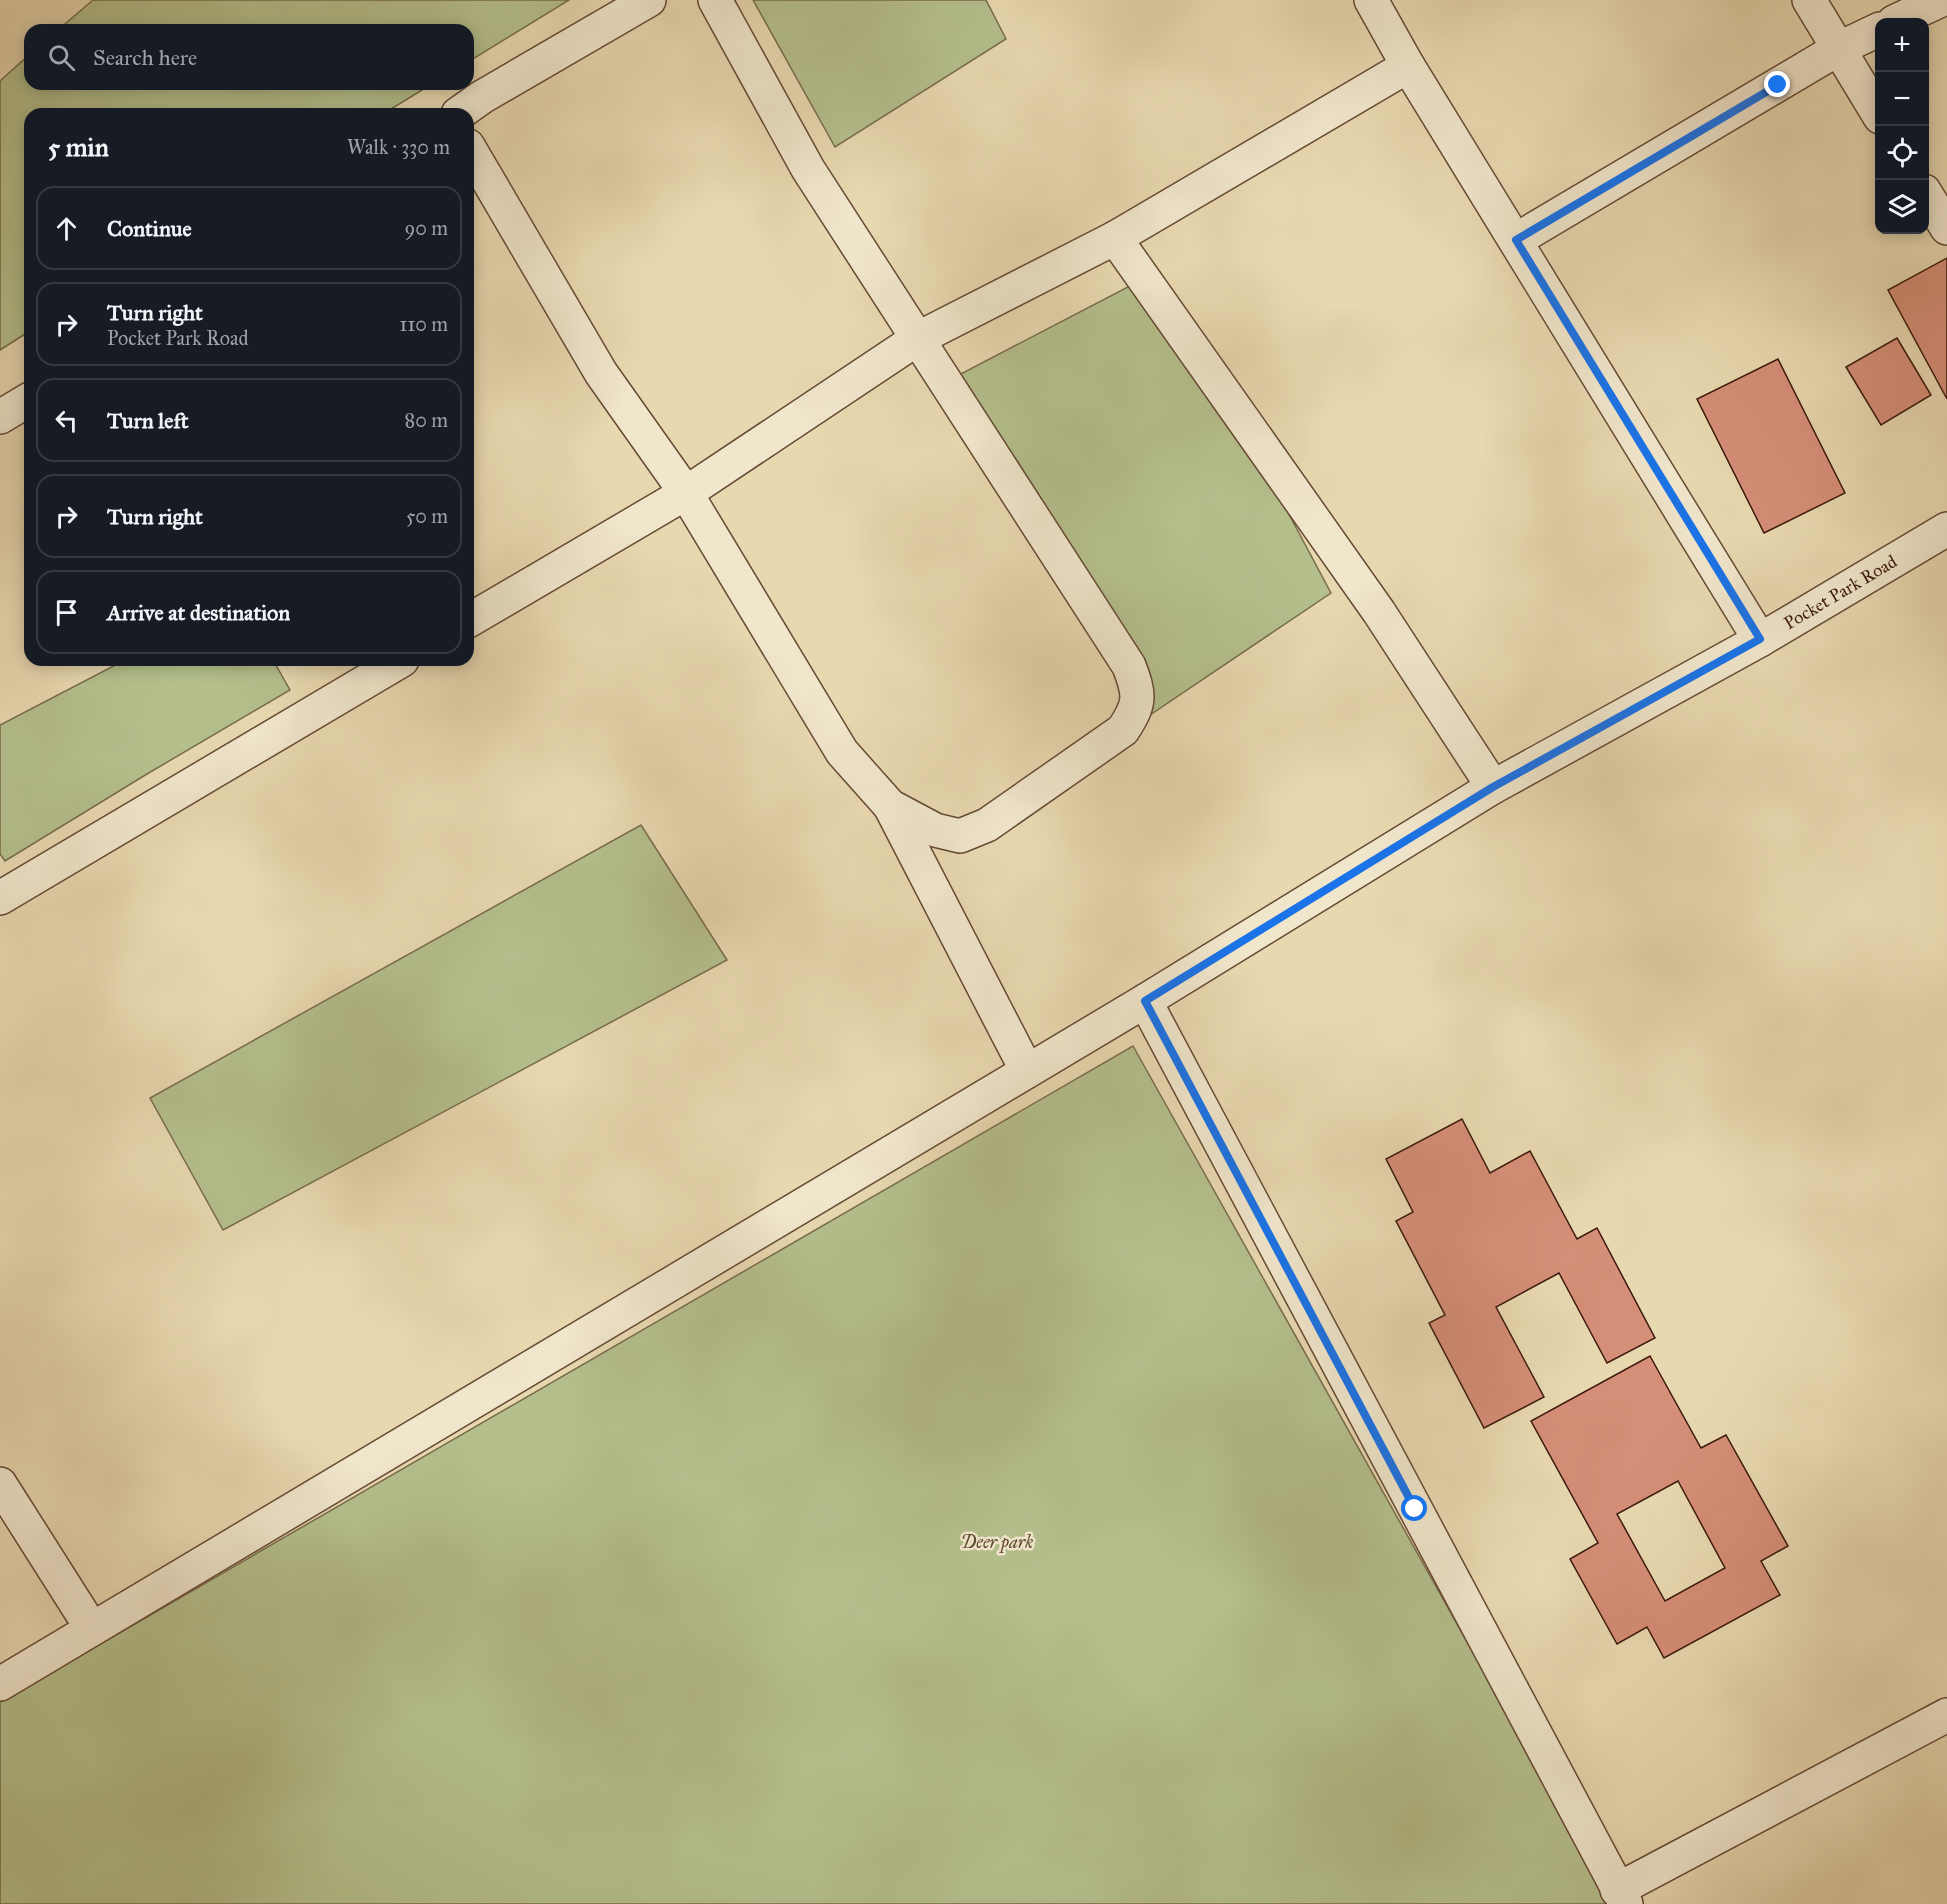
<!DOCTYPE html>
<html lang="en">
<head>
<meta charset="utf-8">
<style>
  body { margin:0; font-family:"IM FELL Great Primer",serif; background:#242831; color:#f1f3f6 }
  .controls { position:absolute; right:18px; top:18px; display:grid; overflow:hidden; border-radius:12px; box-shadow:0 3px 15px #0003 }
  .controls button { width:54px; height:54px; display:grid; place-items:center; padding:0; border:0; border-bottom:2px solid #363941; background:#171b24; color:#f1f3f6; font:30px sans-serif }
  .stop { position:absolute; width:18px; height:18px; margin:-14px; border:4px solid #1a73e8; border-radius:50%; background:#fff }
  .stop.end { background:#1a73e8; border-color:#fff; box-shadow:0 2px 6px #0008 }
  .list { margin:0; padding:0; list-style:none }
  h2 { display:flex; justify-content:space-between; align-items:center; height:78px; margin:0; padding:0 24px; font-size:26px }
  h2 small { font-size:20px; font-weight:400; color:#9ea1a6 }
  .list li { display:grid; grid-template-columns:39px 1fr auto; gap:18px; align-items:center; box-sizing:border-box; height:84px; margin:0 12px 12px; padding:0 12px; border:2px solid #363941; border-radius:18px }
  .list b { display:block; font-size:22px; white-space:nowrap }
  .list p { margin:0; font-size:20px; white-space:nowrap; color:#9ea1a6 }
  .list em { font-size:20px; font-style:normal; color:#9ea1a6 }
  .icon { flex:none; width:33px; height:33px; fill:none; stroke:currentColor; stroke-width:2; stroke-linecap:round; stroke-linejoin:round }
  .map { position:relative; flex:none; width:1947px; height:1904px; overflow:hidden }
  .search { position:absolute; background:#171b24; box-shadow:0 3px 15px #0003; left:24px; top:24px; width:450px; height:66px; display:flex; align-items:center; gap:15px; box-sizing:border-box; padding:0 21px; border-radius:18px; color:#9ea1a6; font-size:22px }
  .panel { position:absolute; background:#171b24; box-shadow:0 3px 15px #0003; left:24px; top:108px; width:450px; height:558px; border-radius:18px }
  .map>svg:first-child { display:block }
  .green { fill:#b4bf8c; stroke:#786c4c; stroke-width:1.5 }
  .building { fill:#d58e77; stroke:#3b190c; stroke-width:1.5; fill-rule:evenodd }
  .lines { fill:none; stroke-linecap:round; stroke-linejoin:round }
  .minor-casing { stroke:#664935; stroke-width:36 }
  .minor { stroke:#f0e6cc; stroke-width:33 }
  .route { stroke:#1a73e8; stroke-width:8 }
  .labels { text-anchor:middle; stroke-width:5; stroke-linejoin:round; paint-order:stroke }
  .street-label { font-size:18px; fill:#3b190c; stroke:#f0e6cc }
  .park-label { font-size:18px; font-style:italic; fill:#5f4b32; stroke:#f0e6cc }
</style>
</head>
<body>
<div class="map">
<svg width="1947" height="1904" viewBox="0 0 1947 1904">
  <rect width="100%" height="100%" fill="#e8d8b0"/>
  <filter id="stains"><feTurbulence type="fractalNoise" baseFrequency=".00333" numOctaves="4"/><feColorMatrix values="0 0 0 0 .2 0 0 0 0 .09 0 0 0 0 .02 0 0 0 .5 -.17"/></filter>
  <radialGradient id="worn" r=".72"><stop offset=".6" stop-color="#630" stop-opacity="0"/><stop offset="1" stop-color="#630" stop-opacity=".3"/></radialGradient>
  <path class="green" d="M93,0h476l-101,62v-32h-410z
    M753,0h233l20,39 -171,108z
    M30,54v30h402l-49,30h-353v217l-30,19v-269z
    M1147,277l98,155 86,161 -184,124 -192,-340z
    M125,660h148l17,30 -143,84 -142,87 -5,-7v-129z
    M641,825l86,135 -504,270 -73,-132z
    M1133,1046l481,858h-1614v-202z"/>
  <path class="building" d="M1947,258v141l-59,-109z
    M1897,338l34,57 -50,30 -35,-58z
    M1778,359l67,134 -81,40 -67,-134z
    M1462,1119l28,54 40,-22 47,88 20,-11 58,110 -48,25 -48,-90 -63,34 48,90 -60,31 -55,-105 16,-8 -49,-94 17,-9 -27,-53z
    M1650,1356l51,92 25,-13 62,111 -27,15 19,34 -116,63 -17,-31 -30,17 -47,-85 28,-16 -67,-122zM1678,1481l47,87 -60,33 -48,-87z"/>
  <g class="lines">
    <defs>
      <g id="minor">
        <path d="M1371,0l37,66 352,574"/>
        <path d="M1809,0l71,117"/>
        <path d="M1894,22l47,-22"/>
        <path d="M458,114l24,-17 167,-97"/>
        <path d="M468,146l133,227 85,120 156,259 48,54 45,24 25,6 27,-11 136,-95c18,-27 17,-35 6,-64l-321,-497 -93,-169"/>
        <path d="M1924,191l23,37"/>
        <path d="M1115,238l264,374 114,175"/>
        <path d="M1516,240l322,-191 42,-20"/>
        <path d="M0,417l30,-18"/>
        <path d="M468,621l218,-128 231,-154 198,-101 293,-172"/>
        <path d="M890,806l137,265"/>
        <path d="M0,898l402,-238"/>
        <path d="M1145,1001l481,903"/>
        <path d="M0,1484l92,145"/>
        <path id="s1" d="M0,1684l1145,-683 348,-214 267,-147 187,-111"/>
        <path d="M1617,1890l330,-175"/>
      </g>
    </defs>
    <use href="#minor" class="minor-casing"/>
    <use href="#minor" class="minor"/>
  </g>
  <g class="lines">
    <path class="route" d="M1415,1509l-270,-508 348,-214 267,-148 -244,-399 262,-155"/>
  </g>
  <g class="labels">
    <g class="street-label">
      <text dy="6" stroke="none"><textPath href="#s1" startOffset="2140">Pocket Park Road</textPath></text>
    </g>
    <g class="park-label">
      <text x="997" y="1548">Deer park</text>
    </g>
  </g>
  <rect width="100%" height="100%" filter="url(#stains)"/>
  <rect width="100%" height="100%" fill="url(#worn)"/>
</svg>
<div class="controls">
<button>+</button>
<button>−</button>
<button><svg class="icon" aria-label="locate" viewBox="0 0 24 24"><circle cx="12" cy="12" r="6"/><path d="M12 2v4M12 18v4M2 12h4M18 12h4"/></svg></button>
<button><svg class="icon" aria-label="layers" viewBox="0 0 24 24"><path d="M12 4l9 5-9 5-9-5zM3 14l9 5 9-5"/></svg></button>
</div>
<div class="stop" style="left:1415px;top:1509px"></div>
<div class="stop end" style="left:1778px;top:85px"></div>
<div class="search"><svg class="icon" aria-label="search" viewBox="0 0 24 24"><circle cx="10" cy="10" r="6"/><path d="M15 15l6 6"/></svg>Search here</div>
<section class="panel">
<h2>5 min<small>Walk · 330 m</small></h2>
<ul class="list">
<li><svg class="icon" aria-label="ahead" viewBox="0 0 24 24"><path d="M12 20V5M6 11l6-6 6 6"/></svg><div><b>Continue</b></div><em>90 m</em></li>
<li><svg class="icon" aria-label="right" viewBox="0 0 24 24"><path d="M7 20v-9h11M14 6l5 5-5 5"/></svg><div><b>Turn right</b><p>Pocket Park Road</p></div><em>110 m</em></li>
<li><svg class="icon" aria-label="left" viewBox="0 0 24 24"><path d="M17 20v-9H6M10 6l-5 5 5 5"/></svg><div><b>Turn left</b></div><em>80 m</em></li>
<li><svg class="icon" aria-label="right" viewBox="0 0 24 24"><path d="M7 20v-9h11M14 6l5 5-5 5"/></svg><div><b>Turn right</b></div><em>50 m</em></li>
<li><svg class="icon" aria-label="arrive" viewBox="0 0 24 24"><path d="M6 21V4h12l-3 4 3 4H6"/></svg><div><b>Arrive at destination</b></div></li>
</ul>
</section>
</div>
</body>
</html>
